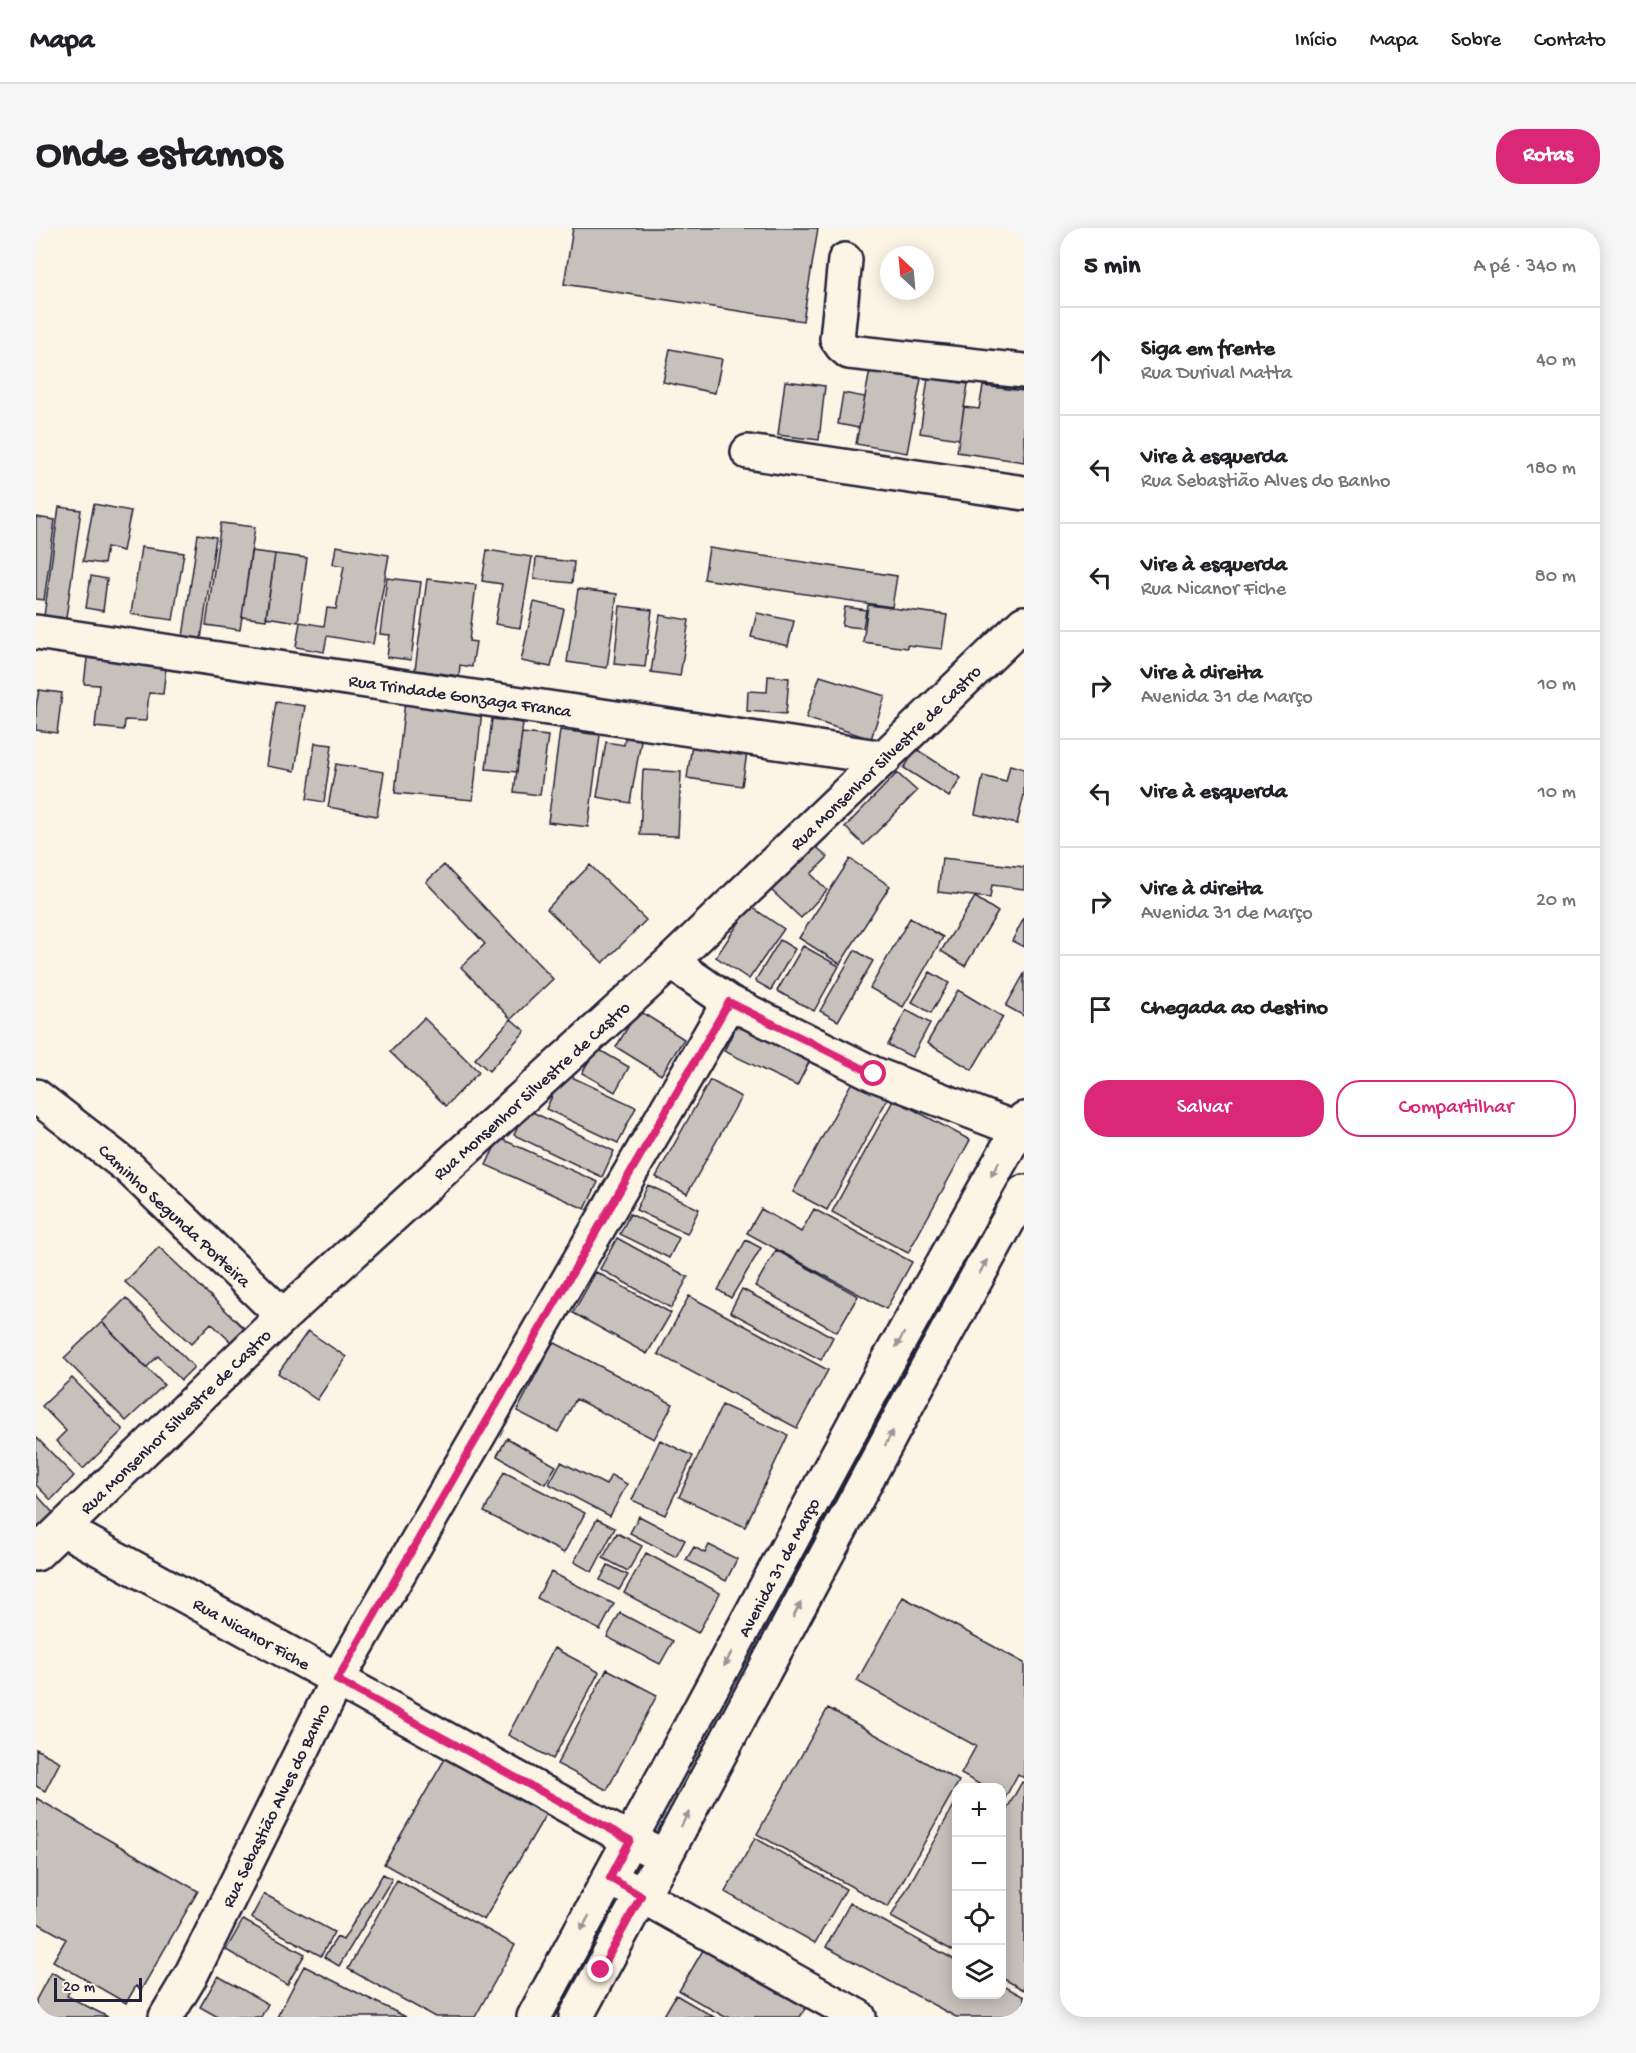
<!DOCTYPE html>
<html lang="pt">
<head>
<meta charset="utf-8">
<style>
  body { margin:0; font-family:"Gochi Hand",sans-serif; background:#f6f6f6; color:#202124 }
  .controls { position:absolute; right:18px; bottom:18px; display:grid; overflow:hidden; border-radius:12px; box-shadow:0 3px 15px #0003 }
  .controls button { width:54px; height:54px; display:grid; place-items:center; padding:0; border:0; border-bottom:2px solid #e0e0e0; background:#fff; color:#202124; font:30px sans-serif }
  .compass { position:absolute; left:844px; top:18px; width:54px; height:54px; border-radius:50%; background:#fff; box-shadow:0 3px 15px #0003; rotate:334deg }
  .scale { position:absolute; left:18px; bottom:15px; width:88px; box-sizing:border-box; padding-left:6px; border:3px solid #22223b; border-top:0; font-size:16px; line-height:21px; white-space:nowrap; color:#22223b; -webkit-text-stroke:4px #fcf5e5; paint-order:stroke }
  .stop { position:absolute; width:18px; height:18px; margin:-14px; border:4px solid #db2777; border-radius:50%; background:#fff }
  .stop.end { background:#db2777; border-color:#fff; box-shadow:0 2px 6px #0008 }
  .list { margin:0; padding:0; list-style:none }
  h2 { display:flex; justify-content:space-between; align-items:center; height:78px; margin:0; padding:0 24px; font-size:26px }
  h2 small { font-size:20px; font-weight:400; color:#757577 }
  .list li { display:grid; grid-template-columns:39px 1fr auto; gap:18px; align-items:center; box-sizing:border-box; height:108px; padding:0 24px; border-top:2px solid #e0e0e0 }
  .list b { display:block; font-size:22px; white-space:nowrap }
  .list p { margin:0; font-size:20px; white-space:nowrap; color:#757577 }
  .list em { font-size:20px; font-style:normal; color:#757577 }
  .actions { display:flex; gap:12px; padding:18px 24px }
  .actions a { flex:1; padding:14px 0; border:2px solid #db2777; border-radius:24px; text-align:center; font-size:21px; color:#db2777 }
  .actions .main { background:#db2777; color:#fff }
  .icon { flex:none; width:33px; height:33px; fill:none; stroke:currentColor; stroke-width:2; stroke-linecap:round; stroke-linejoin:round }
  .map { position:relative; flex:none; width:988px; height:1789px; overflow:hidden; border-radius:24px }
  header { display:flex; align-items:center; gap:36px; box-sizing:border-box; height:84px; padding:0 30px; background:#fff; border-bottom:2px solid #e0e0e0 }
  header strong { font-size:28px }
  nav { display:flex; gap:33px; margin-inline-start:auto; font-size:21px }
  .intro { display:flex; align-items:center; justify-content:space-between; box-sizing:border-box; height:144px; padding:0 36px }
  h1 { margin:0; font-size:42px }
  .button { padding:15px 27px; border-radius:24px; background:#db2777; color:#fff; font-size:21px; font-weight:700 }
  main { display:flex; gap:36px; padding:0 36px }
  aside { flex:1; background:#fff; border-radius:24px; box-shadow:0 3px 15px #0003 }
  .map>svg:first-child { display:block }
  .building { fill:#c6c1bb; stroke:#22223b; stroke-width:1.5 }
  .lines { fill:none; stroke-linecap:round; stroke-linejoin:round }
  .minor-casing { stroke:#22223b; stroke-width:38 }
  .major-casing { stroke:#22223b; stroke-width:38 }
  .minor { stroke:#fcf5e5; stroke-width:33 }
  .major { stroke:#fcf5e5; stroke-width:33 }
  .oneway { fill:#9a9698 }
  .route { stroke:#db2777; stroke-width:8 }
  .labels { text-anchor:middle; stroke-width:4.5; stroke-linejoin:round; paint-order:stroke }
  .street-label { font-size:18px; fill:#22223b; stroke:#fcf5e5 }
</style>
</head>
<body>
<header>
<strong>Mapa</strong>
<nav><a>Início</a><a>Mapa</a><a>Sobre</a><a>Contato</a></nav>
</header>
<div class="intro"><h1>Onde estamos</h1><a class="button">Rotas</a></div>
<main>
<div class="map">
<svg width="988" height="1789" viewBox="0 0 988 1789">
  <rect width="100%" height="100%" fill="#fcf5e5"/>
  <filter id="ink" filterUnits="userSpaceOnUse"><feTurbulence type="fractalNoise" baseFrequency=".0167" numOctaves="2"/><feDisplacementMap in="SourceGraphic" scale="12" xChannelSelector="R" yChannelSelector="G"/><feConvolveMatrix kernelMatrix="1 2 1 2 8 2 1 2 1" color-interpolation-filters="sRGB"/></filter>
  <g filter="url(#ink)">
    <path class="building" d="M537,0h245l-15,93 -239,-37z
      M634,121l52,10 -7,34 -52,-11z
      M834,142l51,9 -14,74 -51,-9z
      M892,150l40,6 -9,55 -39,-6z
      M749,153l40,5 -6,54 -41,-5z
      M947,158l41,5v71l-67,-10 7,-45 15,2z
      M807,165l22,4 -6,31 -21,-4z
      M58,276l37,7 -8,40 -16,-4 -3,17 -21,-3z
      M23,279l22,3 -15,108 -22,-2z
      M0,289l19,3 -11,80 -8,-1z
      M185,295l34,4 -15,103 -34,-5z
      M162,306l18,3 -15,102 -18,-2z
      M300,318l53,9 -16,89 -46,-8 -3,16 -28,-5 4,-25 24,4 3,-18 9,1 8,-43 -11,-2z
      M105,319l43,6 -11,67 -42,-6z
      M673,320l188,28 -5,31 -188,-28z
      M451,322l45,7 -12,71 -25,-4 7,-40 -20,-3z
      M215,323l24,3 -9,66 -24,-3z
      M239,326l32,4 -9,64 -32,-5z
      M500,330l38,4 -2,21 -38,-4z
      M55,348l16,3 -4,32 -17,-3z
      M351,350l34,4 -10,78 -24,-3 3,-22 -10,-1z
      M391,351l49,6 -7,56 7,1 -4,25 -12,-2 -1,11 -44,-6z
      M542,361l39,5 -10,74 -40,-6z
      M498,374l30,7 -13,58 -30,-6z
      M832,377l79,10 -5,34 -35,-4v3l-44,-6z
      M584,378l32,4 -7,57 -31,-3z
      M809,379l21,3 -3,18 -21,-2z
      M721,385l37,8 -6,25 -37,-9z
      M624,387l29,5 -9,56 -29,-4z
      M52,422l79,8 -4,36 -14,-1 -3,28 -21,-1 -1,10 -29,-3 4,-42 -15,-1z
      M732,448l21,2 -3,36 -39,-3 1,-20 19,1z
      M784,448l65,20 -14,43 -65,-21z
      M3,462l23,3 -5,40 -21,-3v-24z
      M369,473l77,8 -9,91 -78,-7z
      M240,474l29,4 -10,65 -29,-5z
      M456,491l31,4 -6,49 -31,-3z
      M524,502l40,5 -12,92 -40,-5z
      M590,504l16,3 -12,68 -33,-6 9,-55 18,3z
      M486,505l26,3 -8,59 -26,-3z
      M657,510l55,8 -6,40 -55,-8z
      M279,515l17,2 -8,57 -17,-3z
      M880,521l45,29 -12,19 -45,-29z
      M300,536l48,8 -7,44 -49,-9z
      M974,537l14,4v26l-7,29 -42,-10 8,-38 23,6z
      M607,542l38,2 -3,64 -38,-1z
      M861,545l20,18 -53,54 -19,-18z
      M777,616l15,13 -17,17 16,16 -26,28 -31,-29z
      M906,630l82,9v22l-32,-4 -2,13 -52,-6z
      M814,631l40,27 -50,78 -41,-26z
      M408,637l109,114 -42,40 -50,-52 24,-23 -59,-62z
      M554,637l56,55 -43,43 -56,-54z
      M939,669l23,15 -33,54 -24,-15z
      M714,678l34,23 -35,50 -33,-22z
      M874,690l33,19 -40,70 -33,-19z
      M988,690v29l-12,-6z
      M744,712l15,9 -24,41 -16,-9z
      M767,718l36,20 -25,45 -37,-20z
      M819,722l18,11 -35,60 -18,-10z
      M894,744l19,11 -18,30 -19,-11z
      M988,746v42l-18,-10z
      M922,762l45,27 -31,53 -45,-27z
      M602,782l46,29 -23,36 -45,-28z
      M870,782l24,13 -18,34 -24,-12z
      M388,790l55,54 -33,34 -56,-54z
      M475,791l14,12 -36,40 -14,-12z
      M702,794l73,36 -14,28 -73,-35z
      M560,820l33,19 -14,25 -33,-19z
      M527,845l73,34 -18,36 -72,-34z
      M674,852l31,17 -54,97 -31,-17z
      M817,852l35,18 -61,112 -34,-18z
      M858,871l76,41 -62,113 -76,-41z
      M490,881l88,42 -12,26 -88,-42z
      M463,910l99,44 -13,27 -99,-44z
      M612,957l51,24 -12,25 -51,-24z
      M725,981l40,23 13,-23 98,53 -26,47 -139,-76z
      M594,986l49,24 -10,20 -49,-24z
      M581,1010l71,39 -17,31 -71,-39z
      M710,1012l15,8 -30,50 -13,-8z
      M123,1019l86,82 -13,14 -21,-20 -20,21 -66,-62z
      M740,1022l82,46 -21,36 -82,-46z
      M560,1044l75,41 -24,41 -74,-41z
      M706,1061l91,48 -12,23 -91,-48z
      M653,1068l139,74 -31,58 -139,-74z
      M90,1070l68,69 -13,13 -23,-24 -12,12 -44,-46z
      M66,1094l62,63 -38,36 -62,-63z
      M272,1103l38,26 -29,43 -39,-27z
      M517,1114l120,62 -19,35 -78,-40 -18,33 -41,-21z
      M36,1150l51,52 -40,39 -27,-28 10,-10 -24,-25z
      M686,1177l66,30 -43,92 -66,-30z
      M0,1209l38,39 -23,24 -15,-15z
      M471,1210l49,28 -11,18 -48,-28z
      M624,1212l33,16 -28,59 -33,-15z
      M525,1234l45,23 5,-10 16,9 -17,32 -61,-32z
      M468,1244l81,41 -21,40 -80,-41z
      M0,1266l19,21 -19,17z
      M603,1288l46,24 -9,17 -46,-24z
      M561,1291l18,9 -23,44 -18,-10z
      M581,1305l25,13 -14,25 -25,-13z
      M673,1317l28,14 -11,22 -40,-21 8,-13 11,6z
      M610,1325l74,40 -22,40 -74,-40z
      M572,1337l20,10 -9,15 -19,-10z
      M515,1344l63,32 -14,26 -63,-32z
      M867,1369l121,66v115l-6,-4 -13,24 -3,-2v-8h-16l-25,-14 15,-28 -119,-65z
      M584,1385l53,28 -13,23 -53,-27z
      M518,1420l45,24 -46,87 -45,-24z
      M571,1441l50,26 -50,95 -50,-26z
      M792,1480l131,73 -71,126 -131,-73z
      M0,1521l24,13 -15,29 -9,-5z
      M410,1529l100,57 -62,106 -100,-56z
      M986,1554l2,1v207l-22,-12v-165l2,1z
      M0,1570l162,93 -57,99 -5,-4 -10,17 -73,-42 13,-22 -30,-17z
      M921,1572v153l-66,-36z
      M719,1610l91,51 -31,54 -90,-51z
      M347,1646l9,5 -53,87 -15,-9 13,-20 6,3z
      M361,1652l118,65 -40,72h-40l-87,-48z
      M228,1666l70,38 -13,24 -70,-38z
      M814,1675l107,58v33h45v-9l22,12v20h-68l-130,-70z
      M207,1692l62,34 -18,31 -61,-35z
      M670,1717l102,59 -8,13h-75l-46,-26z
      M268,1738l102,51h-129z
      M15,1744l22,12 -6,12 41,21h-68l-4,-2v-15z
      M182,1748l50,28 -7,13h-43l-18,-10z
      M640,1767l38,22h-51z"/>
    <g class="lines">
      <defs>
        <path id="minor" d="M809,32l-8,79 5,7 7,6 175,19
          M712,224l276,41
          M0,404l849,126
          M635,734l58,40 145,72 150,58
          M0,868l93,72 154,148
          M27,1301l567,311 35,16
          M0,1326l247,-238 388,-354 353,-339
          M574,1650l249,139
          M130,1789l24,-40 147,-297 392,-678"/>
        <path id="major" d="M498,1789l347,-643 143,-255
          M540,1789l65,-121 24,-40 251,-468 108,-196"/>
      </defs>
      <use href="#minor" class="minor-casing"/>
      <use href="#major" class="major-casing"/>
      <use href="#minor" class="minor"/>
      <use href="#major" class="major"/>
    </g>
    <defs><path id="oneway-solid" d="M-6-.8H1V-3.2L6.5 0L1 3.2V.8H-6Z" transform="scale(1.5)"/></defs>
    <g class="oneway">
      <use href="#oneway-solid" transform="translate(959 941) rotate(119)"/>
      <use href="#oneway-solid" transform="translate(947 1039) rotate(-61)"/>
      <use href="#oneway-solid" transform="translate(864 1112) rotate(119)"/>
      <use href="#oneway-solid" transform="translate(853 1210) rotate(-62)"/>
      <use href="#oneway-solid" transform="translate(761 1382) rotate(-62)"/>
      <use href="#oneway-solid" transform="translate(692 1431) rotate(118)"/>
      <use href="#oneway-solid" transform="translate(649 1591) rotate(-62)"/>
      <use href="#oneway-solid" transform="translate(549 1695) rotate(119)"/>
    </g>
  </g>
  <g class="lines" filter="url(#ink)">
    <path class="route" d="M565,1742l40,-74 -31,-18 20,-38 -293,-160 392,-678 145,72"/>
  </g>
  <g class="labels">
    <g class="street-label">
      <text transform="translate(424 467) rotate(8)" y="6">Rua Trindade Gonzaga Franca</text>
      <text transform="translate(849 529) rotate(-44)" y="6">Rua Monsenhor Silvestre de Castro</text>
      <text transform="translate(495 862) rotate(-42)" y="6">Rua Monsenhor Silvestre de Castro</text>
      <text transform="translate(139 987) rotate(43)" y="6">Caminho Segunda Porteira</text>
      <text transform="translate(139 1193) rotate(-44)" y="6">Rua Monsenhor Silvestre de Castro</text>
      <text transform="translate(742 1339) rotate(-62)" y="6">Avenida 31 de Março</text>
      <text transform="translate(216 1405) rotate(29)" y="6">Rua Nicanor Fiche</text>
      <text transform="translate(239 1577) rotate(-64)" y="6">Rua Sebastião Alves do Banho</text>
    </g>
  </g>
</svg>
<div class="controls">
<button>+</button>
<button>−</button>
<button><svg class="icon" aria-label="locate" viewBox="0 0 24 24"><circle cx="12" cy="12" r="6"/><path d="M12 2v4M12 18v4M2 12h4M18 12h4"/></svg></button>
<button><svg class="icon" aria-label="layers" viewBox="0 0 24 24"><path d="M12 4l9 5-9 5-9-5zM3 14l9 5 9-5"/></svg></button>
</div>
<svg class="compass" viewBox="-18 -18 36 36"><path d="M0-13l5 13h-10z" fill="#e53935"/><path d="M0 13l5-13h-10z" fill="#757577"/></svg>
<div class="scale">20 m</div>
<div class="stop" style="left:838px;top:846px"></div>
<div class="stop end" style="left:565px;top:1742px"></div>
</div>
<aside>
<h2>5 min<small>A pé · 340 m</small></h2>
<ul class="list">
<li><svg class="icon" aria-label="ahead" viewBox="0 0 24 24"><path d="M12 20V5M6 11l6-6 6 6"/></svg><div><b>Siga em frente</b><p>Rua Durival Matta</p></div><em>40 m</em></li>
<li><svg class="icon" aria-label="left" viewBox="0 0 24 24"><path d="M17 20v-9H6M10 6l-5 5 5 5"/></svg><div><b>Vire à esquerda</b><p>Rua Sebastião Alves do Banho</p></div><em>180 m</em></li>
<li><svg class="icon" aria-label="left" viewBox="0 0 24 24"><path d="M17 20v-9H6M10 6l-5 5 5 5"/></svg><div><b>Vire à esquerda</b><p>Rua Nicanor Fiche</p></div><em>80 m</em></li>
<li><svg class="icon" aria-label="right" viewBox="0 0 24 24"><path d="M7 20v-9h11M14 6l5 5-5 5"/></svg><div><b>Vire à direita</b><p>Avenida 31 de Março</p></div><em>10 m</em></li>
<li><svg class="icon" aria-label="left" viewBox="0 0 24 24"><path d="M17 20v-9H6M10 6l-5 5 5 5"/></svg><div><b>Vire à esquerda</b></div><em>10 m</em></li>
<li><svg class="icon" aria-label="right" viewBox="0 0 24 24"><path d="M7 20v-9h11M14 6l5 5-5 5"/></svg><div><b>Vire à direita</b><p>Avenida 31 de Março</p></div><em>20 m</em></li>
<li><svg class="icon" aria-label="arrive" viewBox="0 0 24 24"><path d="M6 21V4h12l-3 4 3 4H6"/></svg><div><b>Chegada ao destino</b></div></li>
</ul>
<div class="actions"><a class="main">Salvar</a><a>Compartilhar</a></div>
</aside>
</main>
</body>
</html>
